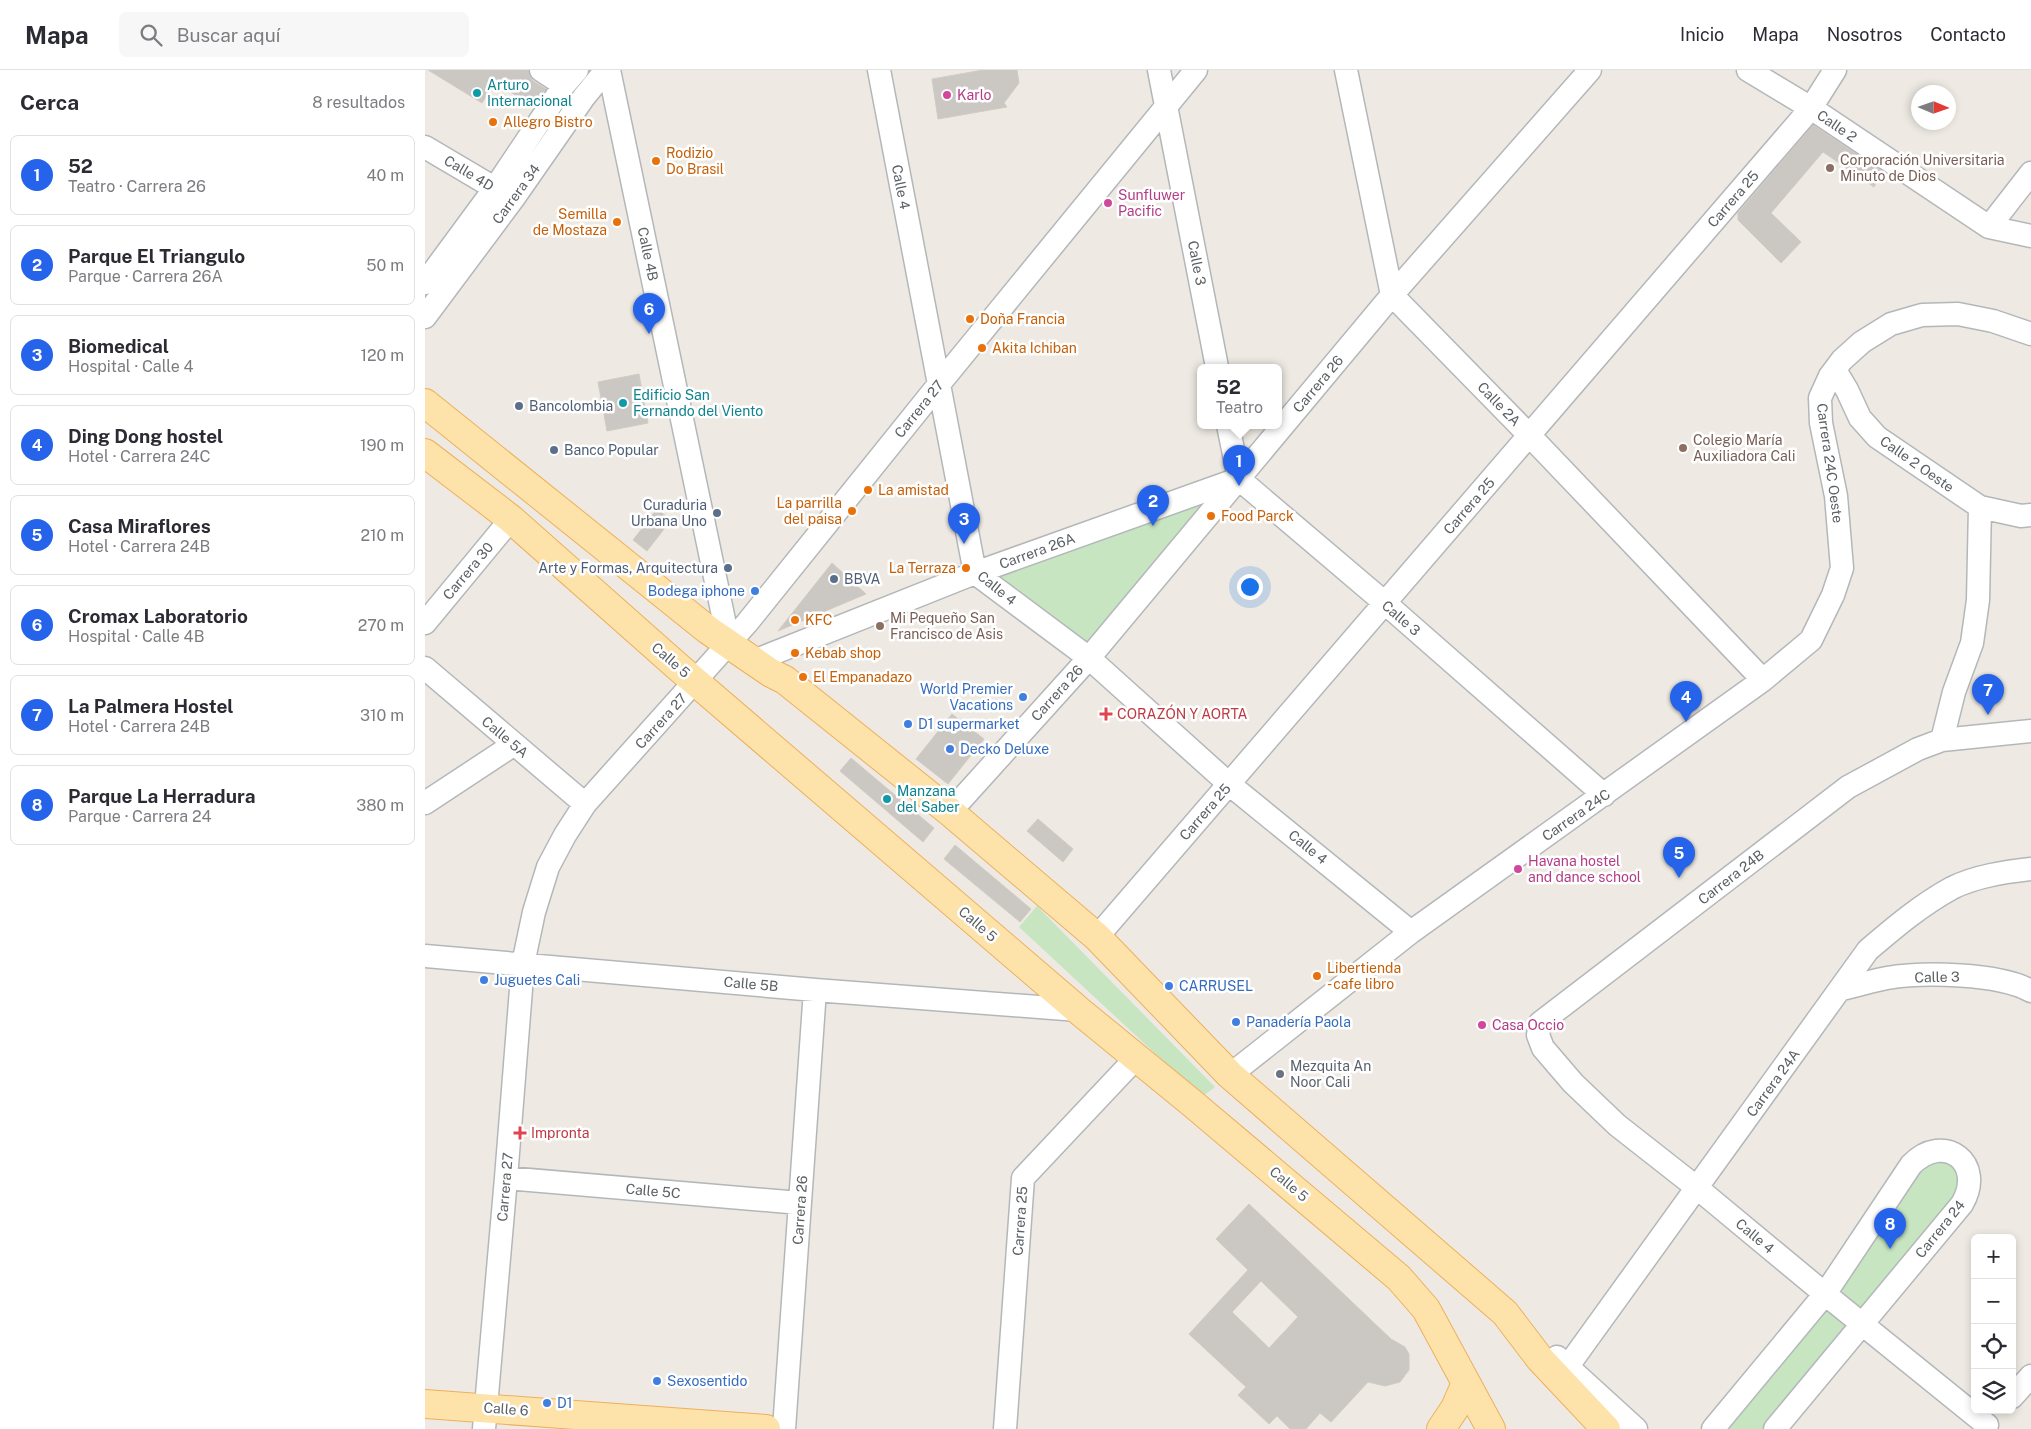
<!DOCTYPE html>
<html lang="es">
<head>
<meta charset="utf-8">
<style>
  body { margin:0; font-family:"Public Sans",sans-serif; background:#f7f7f7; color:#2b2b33 }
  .controls { position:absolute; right:15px; bottom:15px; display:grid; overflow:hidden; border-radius:8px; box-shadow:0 2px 8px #0003 }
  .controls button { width:45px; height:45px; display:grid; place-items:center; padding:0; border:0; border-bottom:1px solid #e1e1e2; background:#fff; color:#2b2b33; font:25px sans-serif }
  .compass { position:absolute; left:1486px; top:15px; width:45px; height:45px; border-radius:50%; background:#fff; box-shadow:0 2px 8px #0003; rotate:92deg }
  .you { position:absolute; left:824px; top:516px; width:18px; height:18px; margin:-12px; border:4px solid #fff; border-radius:50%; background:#1a73e8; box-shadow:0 0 0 8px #1a73e833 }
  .badge { display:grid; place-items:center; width:32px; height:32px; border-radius:50%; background:#2563eb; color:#fff; font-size:16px; font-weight:700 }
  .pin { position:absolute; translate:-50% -41px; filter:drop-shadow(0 1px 2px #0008) }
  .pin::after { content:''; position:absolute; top:26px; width:18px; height:15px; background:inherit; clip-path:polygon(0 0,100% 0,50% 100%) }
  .popup { position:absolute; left:772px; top:294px; width:85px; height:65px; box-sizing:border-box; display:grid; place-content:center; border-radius:8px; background:#fff; filter:drop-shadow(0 1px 4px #0005); font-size:16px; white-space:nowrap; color:#7c7c81 }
  .popup b { font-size:19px; color:#2b2b33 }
  .popup::after { content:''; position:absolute; left:50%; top:100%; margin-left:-10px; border:10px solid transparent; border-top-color:#fff }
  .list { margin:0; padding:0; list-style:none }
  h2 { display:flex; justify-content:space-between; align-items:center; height:65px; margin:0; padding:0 20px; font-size:21px }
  h2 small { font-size:16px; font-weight:400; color:#7c7c81 }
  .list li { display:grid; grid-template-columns:32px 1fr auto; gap:15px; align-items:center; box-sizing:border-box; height:80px; margin:0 10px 10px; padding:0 10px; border:1px solid #e1e1e2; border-radius:8px }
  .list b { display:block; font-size:19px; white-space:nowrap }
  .list p { margin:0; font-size:16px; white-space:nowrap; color:#7c7c81 }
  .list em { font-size:16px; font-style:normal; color:#7c7c81 }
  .icon { flex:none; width:28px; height:28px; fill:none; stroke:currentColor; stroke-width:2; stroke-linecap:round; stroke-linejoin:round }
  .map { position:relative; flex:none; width:1606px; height:1359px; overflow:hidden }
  header { display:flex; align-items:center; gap:30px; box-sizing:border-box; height:70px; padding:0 25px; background:#fff; border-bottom:1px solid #e1e1e2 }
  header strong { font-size:24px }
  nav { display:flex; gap:28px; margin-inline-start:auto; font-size:18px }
  .search { width:350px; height:45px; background:#f7f7f7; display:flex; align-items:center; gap:12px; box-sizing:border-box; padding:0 18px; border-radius:8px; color:#7c7c81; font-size:19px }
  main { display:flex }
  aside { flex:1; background:#fff }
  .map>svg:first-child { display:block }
  .green { fill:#c6e5c0 }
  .building { fill:#cbc7c3; stroke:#d2cbc2; fill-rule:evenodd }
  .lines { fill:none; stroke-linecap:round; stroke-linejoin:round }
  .minor-casing { stroke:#b4b7ba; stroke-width:25 }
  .major-casing { stroke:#eeaf5c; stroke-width:30 }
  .minor { stroke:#fff; stroke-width:22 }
  .major { stroke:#fde3a9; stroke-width:28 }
  .culture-dot { fill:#0f9aa8; stroke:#fff; stroke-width:2 }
  .hotel-dot { fill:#d1479c; stroke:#fff; stroke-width:2 }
  .food-dot { fill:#e8710a; stroke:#fff; stroke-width:2 }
  .education-dot { fill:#8d6e63; stroke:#fff; stroke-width:2 }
  .service-dot { fill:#5c6f8a; stroke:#fff; stroke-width:2 }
  .shop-dot { fill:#3f7fe0; stroke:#fff; stroke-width:2 }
  .health-dot { fill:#e0444e; stroke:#fff; stroke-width:2 }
  .worship-dot { fill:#6b7280; stroke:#fff; stroke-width:2 }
  .labels { text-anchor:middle; stroke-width:5; stroke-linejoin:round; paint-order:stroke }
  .culture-label { font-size:14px; fill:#0d838f; stroke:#fff; text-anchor:start }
  .hotel-label { font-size:14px; fill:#b23c85; stroke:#fff; text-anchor:start }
  .food-label { font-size:14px; fill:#c56008; stroke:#fff; text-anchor:start }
  .street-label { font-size:14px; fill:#5b6064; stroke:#fff }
  .education-label { font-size:14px; fill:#785e54; stroke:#fff; text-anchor:start }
  .service-label { font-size:14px; fill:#4e5e75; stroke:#fff; text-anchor:start }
  .shop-label { font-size:14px; fill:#366cbe; stroke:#fff; text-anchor:start }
  .health-label { font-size:14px; fill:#be3a42; stroke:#fff; text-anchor:start }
  .worship-label { font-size:14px; fill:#5b616d; stroke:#fff; text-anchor:start }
</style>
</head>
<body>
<header>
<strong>Mapa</strong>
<div class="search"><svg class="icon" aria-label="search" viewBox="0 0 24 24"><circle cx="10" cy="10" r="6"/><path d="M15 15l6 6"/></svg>Buscar aquí</div>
<nav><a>Inicio</a><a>Mapa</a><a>Nosotros</a><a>Contacto</a></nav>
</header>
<main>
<aside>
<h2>Cerca<small>8 resultados</small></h2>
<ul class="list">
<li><span class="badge">1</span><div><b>52</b><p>Teatro · Carrera 26</p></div><em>40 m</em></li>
<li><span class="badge">2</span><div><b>Parque El Triangulo</b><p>Parque · Carrera 26A</p></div><em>50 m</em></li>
<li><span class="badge">3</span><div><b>Biomedical</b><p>Hospital · Calle 4</p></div><em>120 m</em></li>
<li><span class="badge">4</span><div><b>Ding Dong hostel</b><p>Hotel · Carrera 24C</p></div><em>190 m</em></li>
<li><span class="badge">5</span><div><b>Casa Miraflores</b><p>Hotel · Carrera 24B</p></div><em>210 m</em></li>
<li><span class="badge">6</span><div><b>Cromax Laboratorio</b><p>Hospital · Calle 4B</p></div><em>270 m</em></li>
<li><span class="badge">7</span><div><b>La Palmera Hostel</b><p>Hotel · Carrera 24B</p></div><em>310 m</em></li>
<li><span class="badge">8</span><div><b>Parque La Herradura</b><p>Parque · Carrera 24</p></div><em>380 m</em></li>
</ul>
</aside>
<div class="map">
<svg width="1606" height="1359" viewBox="0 0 1606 1359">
  <rect width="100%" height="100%" fill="#eeeae3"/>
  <path class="green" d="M814,409l-150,179 -114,-85z
    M612,836l178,181 -13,10 -183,-170z
    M1508,1080l37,29 -195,250h-62z"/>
  <path class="building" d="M3,0h100l2,6 3,5 13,8 -12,18 -39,-25 -13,21z
    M558,0h34l2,13 -15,20 3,4 -69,12 -6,-40z
    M1388,55l69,46 -8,16 -51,-35 -52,61 30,29 -20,21 -43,-43v-7z
    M214,304l9,49 -41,8 -9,-49z
    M232,439l14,11 -24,31 -14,-11z
    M407,493l34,31 -88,37z
    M527,644l32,25 -36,45 -32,-25z
    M426,688l83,70 -11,14 -83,-71z
    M613,749l35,30 -10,13 -36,-31z
    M530,775l76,64 -11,13 -76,-63z
    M824,1134l142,135 14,8 4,7v16l-9,12 -15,4 -17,-4 -37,40 -11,-9 -14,16h-16l-13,-13 -8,8 -31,-29 8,-8 -57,-53 59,-64 -32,-31zM836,1211l37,36 -29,31 -37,-36z"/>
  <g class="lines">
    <defs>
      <path id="minor" d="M116,0l23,15
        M184,0l120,574
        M454,0l96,503 114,85 140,126 182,148
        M734,0l58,297
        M921,0l46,225 138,141 233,244
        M1323,0l63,38 178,119 42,9
        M0,77l83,49
        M1564,157l42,-54
        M0,213l70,-95 69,-103 13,-15
        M0,247l88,-118 71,-102 22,-27
        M1410,300l12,20 13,28 17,19 103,70 41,9 10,-1
        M803,355l11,54 146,124 219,192
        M0,553l86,-104
        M329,591l221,-88 263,-94
        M0,598l160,136
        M1517,670l12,-48 18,-49 6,-43 2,-93
        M0,733l88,-58
        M525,742l139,-154 303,-363 198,-225
        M672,867l714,-829 24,-38
        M0,886l390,34 263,20
        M1416,919c15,-3 30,-8 46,-11 36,-6 112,-5 144,13
        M805,1005l181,-143 352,-252 48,-40 22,-45 9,-27 -6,-72 -15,-73 -1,-25 10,-22 12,-16 20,-18 29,-18 31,-9 36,-1 35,7 38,13
        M81,1108l294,25
        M1132,1287l79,72
        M1143,1296l300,-416c27,-23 53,-45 84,-62 24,-12 53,-16 79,-19
        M1587,1327l19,-21
        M1562,1355l-162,-131 -129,-107 -79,-62 -44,-42 -30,-35 -5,-13 2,-12 308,-236 70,-38 24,-9 89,-9
        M59,1359l22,-251 17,-214 11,-52 14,-45 17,-32 20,-31 162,-181 193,-240 256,-313
        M359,1359l31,-439
        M580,1359l18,-251 113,-120
        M1288,1359l112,-135 86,-129c33,-34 75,-2 51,39l-187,225"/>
      <path id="major" d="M0,333l283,227 63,43 14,7 165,132 147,125 133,138 275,238 35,46 66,70
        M0,383l86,66 166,147 401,344 115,94 206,174 27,31 65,120
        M0,1334l341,25
        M1016,1359l14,-21 11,-25"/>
    </defs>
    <use href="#minor" class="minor-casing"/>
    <use href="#major" class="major-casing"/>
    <use href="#minor" class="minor"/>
    <use href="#major" class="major"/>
  </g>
  <g class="culture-dot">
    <circle cx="52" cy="23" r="5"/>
    <circle cx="198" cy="333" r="5"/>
    <circle cx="462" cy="729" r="5"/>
  </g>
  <g class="hotel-dot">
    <circle cx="522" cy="25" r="5"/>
    <circle cx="683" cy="133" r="5"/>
    <circle cx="1093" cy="799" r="5"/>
    <circle cx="1057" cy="955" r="5"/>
  </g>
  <g class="food-dot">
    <circle cx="68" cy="52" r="5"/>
    <circle cx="231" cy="91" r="5"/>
    <circle cx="192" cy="152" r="5"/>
    <circle cx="545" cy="249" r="5"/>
    <circle cx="557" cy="278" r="5"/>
    <circle cx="443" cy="420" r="5"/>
    <circle cx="427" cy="441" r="5"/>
    <circle cx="786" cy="446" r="5"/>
    <circle cx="541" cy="498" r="5"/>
    <circle cx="370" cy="550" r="5"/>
    <circle cx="370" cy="583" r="5"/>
    <circle cx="378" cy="607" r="5"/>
    <circle cx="892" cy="906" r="5"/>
  </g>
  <g class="education-dot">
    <circle cx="1405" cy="98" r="5"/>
    <circle cx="1258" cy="378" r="5"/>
    <circle cx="455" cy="556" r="5"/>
  </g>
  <g class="service-dot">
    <circle cx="94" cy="336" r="5"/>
    <circle cx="129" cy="380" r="5"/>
    <circle cx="292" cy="443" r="5"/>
    <circle cx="303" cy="498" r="5"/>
    <circle cx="409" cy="509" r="5"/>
  </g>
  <g class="shop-dot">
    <circle cx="330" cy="521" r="5"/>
    <circle cx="598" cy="627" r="5"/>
    <circle cx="483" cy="654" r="5"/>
    <circle cx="525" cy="679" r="5"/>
    <circle cx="59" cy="910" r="5"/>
    <circle cx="744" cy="916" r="5"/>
    <circle cx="811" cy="952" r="5"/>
    <circle cx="232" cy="1311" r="5"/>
    <circle cx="122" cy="1333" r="5"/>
  </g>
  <g class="health-dot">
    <path d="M678.5 636.5h5v5h5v5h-5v5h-5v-5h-5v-5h5z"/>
    <path d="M92.5 1055.5h5v5h5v5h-5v5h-5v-5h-5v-5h5z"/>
  </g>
  <circle class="worship-dot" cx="855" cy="1004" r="5"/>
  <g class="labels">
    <g class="culture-label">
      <text x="62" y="20">Arturo<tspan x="62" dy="16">Internacional</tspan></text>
      <text x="208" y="330">Edificio San<tspan x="208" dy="16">Fernando del Viento</tspan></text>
      <text x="472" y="726">Manzana<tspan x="472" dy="16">del Saber</tspan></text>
    </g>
    <g class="hotel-label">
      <text x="532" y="30">Karlo</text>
      <text x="693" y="130">Sunfluwer<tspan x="693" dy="16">Pacific</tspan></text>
      <text x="1103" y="796">Havana hostel<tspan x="1103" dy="16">and dance school</tspan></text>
      <text x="1067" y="960">Casa Occio</text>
    </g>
    <g class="food-label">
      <text x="78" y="57">Allegro Bistro</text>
      <text x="241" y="88">Rodizio<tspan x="241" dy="16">Do Brasil</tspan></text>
      <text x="182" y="149" text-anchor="end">Semilla<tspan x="182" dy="16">de Mostaza</tspan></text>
      <text x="555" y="254">Doña Francia</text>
      <text x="567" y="283">Akita Ichiban</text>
      <text x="453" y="425">La amistad</text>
      <text x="417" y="438" text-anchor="end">La parrilla<tspan x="417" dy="16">del paisa</tspan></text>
      <text x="796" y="451">Food Parck</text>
      <text x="531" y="503" text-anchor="end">La Terraza</text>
      <text x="380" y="555">KFC</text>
      <text x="380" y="588">Kebab shop</text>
      <text x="388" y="612">El Empanadazo</text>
      <text x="902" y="903">Libertienda<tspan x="902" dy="16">- cafe libro</tspan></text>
    </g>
    <g class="street-label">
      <text transform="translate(1412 56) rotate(34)" y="5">Calle 2</text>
      <text transform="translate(44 103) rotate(31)" y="5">Calle 4D</text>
      <text transform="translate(476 117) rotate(79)" y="5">Calle 4</text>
      <text transform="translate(91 124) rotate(-54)" y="5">Carrera 34</text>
      <text transform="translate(1308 129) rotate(-49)" y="5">Carrera 25</text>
      <text transform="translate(223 184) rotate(78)" y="5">Calle 4B</text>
      <text transform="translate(772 193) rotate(79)" y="5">Calle 3</text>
      <text transform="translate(893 314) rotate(-50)" y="5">Carrera 26</text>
      <text transform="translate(1074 334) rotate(46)" y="5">Calle 2A</text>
      <text transform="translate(494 339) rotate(-51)" y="5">Carrera 27</text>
      <text transform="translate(1405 393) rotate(82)" y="5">Carrera 24C Oeste</text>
      <text transform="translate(1492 394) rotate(35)" y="5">Calle 2 Oeste</text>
      <text transform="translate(1044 436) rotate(-49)" y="5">Carrera 25</text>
      <text transform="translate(612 481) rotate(-20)" y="5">Carrera 26A</text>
      <text transform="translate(43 501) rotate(-50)" y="5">Carrera 30</text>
      <text transform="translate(572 518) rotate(39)" y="5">Calle 4</text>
      <text transform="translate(976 548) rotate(41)" y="5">Calle 3</text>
      <text transform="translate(246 590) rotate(41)" y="5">Calle 5</text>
      <text transform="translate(632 623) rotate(-48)" y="5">Carrera 26</text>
      <text transform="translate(236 651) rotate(-48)" y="5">Carrera 27</text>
      <text transform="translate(80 667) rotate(40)" y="5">Calle 5A</text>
      <text transform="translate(780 742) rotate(-49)" y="5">Carrera 25</text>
      <text transform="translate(1151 745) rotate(-35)" y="5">Carrera 24C</text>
      <text transform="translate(883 777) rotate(39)" y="5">Calle 4</text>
      <text transform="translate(1306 807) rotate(-38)" y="5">Carrera 24B</text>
      <text transform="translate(553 854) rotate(41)" y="5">Calle 5</text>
      <text transform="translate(1512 907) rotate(-1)" y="5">Calle 3</text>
      <text transform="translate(326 914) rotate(5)" y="5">Calle 5B</text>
      <text transform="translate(1348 1013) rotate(-54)" y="5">Carrera 24A</text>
      <text transform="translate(864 1114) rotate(40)" y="5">Calle 5</text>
      <text transform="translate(80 1117) rotate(-85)" y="5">Carrera 27</text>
      <text transform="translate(228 1121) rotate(5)" y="5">Calle 5C</text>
      <text transform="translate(375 1140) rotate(-86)" y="5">Carrera 26</text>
      <text transform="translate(595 1151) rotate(-86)" y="5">Carrera 25</text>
      <text transform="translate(1515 1159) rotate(-51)" y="5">Carrera 24</text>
      <text transform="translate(1330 1166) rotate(40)" y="5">Calle 4</text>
      <text transform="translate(81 1339) rotate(4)" y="5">Calle 6</text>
    </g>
    <g class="education-label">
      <text x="1415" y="95">Corporación Universitaria<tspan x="1415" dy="16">Minuto de Dios</tspan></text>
      <text x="1268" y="375">Colegio María<tspan x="1268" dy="16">Auxiliadora Cali</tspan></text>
      <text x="465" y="553">Mi Pequeño San<tspan x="465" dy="16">Francisco de Asis</tspan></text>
    </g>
    <g class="service-label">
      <text x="104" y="341">Bancolombia</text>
      <text x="139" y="385">Banco Popular</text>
      <text x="282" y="440" text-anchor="end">Curaduria<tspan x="282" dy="16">Urbana Uno</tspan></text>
      <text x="293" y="503" text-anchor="end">Arte y Formas, Arquitectura</text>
      <text x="419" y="514">BBVA</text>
    </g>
    <g class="shop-label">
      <text x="320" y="526" text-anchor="end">Bodega iphone</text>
      <text x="588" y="624" text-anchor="end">World Premier<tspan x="588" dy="16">Vacations</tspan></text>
      <text x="493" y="659">D1 supermarket</text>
      <text x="535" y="684">Decko Deluxe</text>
      <text x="69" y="915">Juguetes Cali</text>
      <text x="754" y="921">CARRUSEL</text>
      <text x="821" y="957">Panadería Paola</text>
      <text x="242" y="1316">Sexosentido</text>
      <text x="132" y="1338">D1</text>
    </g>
    <g class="health-label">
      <text x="692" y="649">CORAZÓN Y AORTA</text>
      <text x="106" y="1068">Impronta</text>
    </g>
    <g class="worship-label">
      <text x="865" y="1001">Mezquita An<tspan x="865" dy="16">Noor Cali</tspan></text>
    </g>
  </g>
</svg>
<div class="controls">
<button>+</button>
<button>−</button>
<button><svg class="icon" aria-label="locate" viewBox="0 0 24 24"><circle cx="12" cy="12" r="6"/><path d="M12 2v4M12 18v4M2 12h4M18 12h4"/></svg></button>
<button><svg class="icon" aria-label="layers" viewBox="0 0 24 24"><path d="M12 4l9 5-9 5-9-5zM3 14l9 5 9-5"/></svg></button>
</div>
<svg class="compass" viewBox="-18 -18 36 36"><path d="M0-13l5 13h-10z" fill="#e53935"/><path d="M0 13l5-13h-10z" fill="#7c7c81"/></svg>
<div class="you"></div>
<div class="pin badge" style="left:814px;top:416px">1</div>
<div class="popup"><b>52</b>Teatro</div>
<div class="pin badge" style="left:728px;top:456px">2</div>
<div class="pin badge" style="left:539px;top:474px">3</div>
<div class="pin badge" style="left:1261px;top:652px">4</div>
<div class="pin badge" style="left:1254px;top:808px">5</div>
<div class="pin badge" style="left:224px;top:264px">6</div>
<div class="pin badge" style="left:1563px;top:645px">7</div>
<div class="pin badge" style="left:1465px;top:1179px">8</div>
</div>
</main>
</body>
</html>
